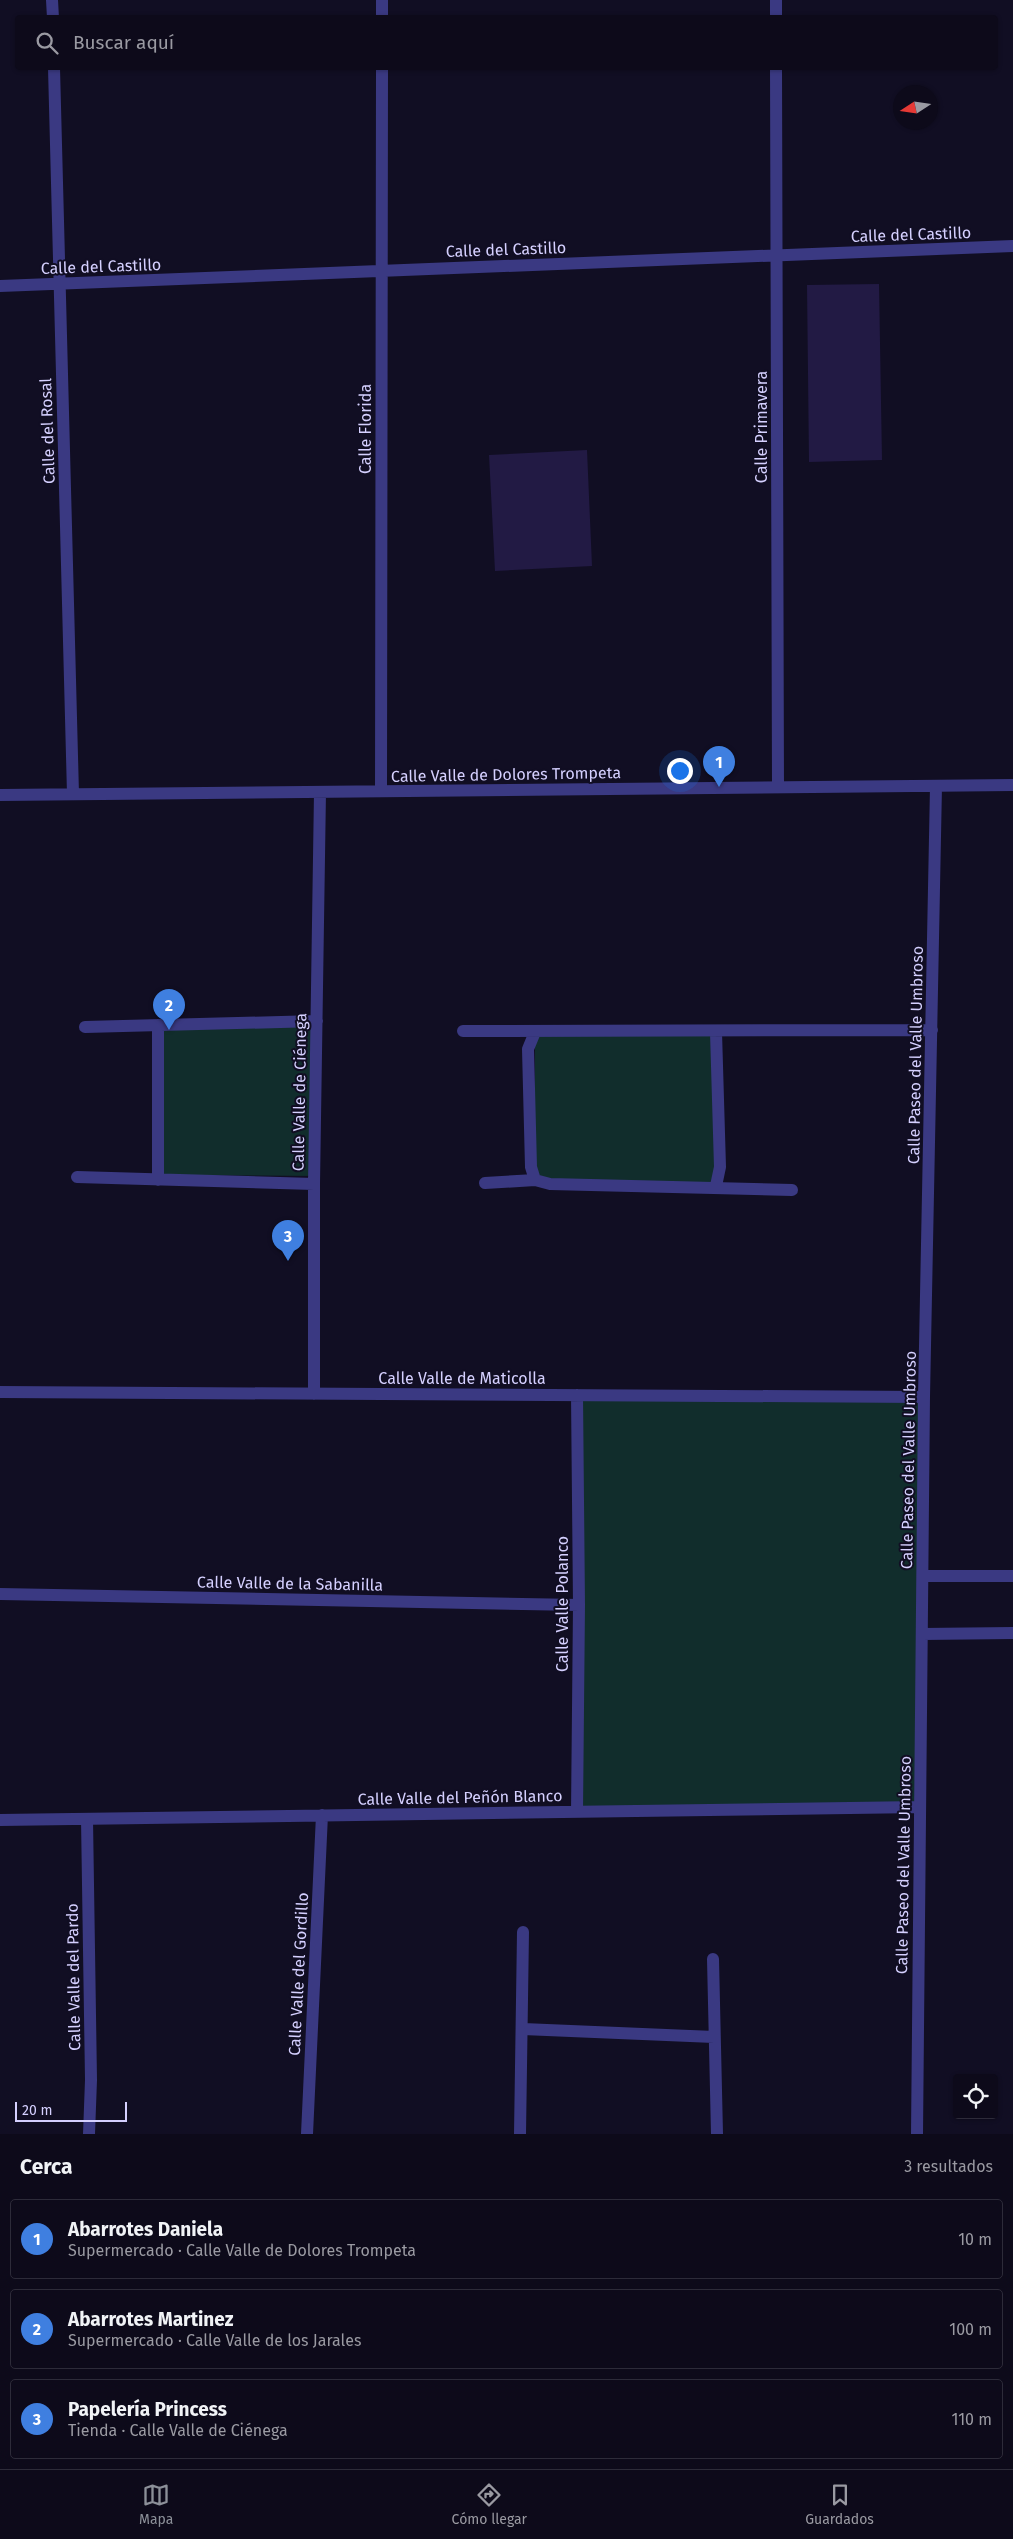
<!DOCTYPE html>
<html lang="es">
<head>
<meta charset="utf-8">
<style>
  body { margin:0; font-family:"Fira Sans",sans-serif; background:#161323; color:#f1f3f6 }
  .controls { position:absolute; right:15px; bottom:15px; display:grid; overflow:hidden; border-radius:5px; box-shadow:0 1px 4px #0004 }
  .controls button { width:45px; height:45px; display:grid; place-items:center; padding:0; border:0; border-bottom:1px solid #2d2b39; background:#0d0a1a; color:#f1f3f6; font:25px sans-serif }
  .compass { position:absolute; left:893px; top:85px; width:45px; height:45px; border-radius:50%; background:#0d0a1a; box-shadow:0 1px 4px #0004; rotate:258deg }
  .scale { position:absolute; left:15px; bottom:12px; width:112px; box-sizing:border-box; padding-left:5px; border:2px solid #d5d0ff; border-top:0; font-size:14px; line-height:18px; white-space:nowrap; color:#d5d0ff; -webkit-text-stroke:4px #110e23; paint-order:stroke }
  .you { position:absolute; left:679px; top:770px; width:18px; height:18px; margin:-12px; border:4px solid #fff; border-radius:50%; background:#1a73e8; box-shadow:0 0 0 8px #1a73e833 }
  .badge { display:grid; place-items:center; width:32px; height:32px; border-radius:50%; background:#8c9099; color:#fff; font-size:16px; font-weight:700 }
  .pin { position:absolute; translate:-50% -41px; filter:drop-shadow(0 1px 2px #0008) }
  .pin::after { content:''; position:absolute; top:26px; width:18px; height:15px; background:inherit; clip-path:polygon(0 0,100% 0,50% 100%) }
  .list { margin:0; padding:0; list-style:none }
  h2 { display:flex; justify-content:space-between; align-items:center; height:65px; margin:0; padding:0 20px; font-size:21px }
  h2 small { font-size:16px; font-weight:400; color:#9a9aa2 }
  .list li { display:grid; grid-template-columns:32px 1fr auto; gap:15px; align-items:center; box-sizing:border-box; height:80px; margin:0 10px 10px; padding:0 10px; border:1px solid #2d2b39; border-radius:5px }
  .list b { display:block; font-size:19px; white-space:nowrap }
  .list p { margin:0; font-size:16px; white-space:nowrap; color:#9a9aa2 }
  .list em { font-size:16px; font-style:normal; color:#9a9aa2 }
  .icon { flex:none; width:28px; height:28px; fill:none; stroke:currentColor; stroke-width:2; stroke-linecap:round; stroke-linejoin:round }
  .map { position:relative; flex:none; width:1013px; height:2134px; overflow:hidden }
  .search { position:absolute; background:#0d0a1a; box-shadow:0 1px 4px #0004; left:15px; right:15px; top:15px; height:55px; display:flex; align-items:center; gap:12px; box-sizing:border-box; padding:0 18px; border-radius:5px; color:#9a9aa2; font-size:19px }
  .sheet { height:335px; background:#0d0a1a }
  nav { display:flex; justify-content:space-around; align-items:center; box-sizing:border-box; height:70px; border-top:1px solid #2d2b39; background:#0d0a1a; font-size:14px; color:#9a9aa2 }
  nav a { display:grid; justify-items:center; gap:2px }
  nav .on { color:#8c9099 }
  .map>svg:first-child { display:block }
  .green { fill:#112d2c }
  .building { fill:#221a44 }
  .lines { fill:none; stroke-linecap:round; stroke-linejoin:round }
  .minor { stroke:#3a3982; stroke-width:12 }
  .labels { text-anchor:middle; stroke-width:4; stroke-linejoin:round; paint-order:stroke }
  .street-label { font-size:16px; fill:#d5d0ff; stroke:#110e23 }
</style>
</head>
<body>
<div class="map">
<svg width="1013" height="2134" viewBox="0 0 1013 2134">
  <rect width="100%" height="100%" fill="#110e23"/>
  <path class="green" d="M317,1024l-3,152 -154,-1 1,-148z
    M535,1032h181v154l-181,-6z
    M577,1395l347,2 -4,410 -343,5z"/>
  <path class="building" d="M879,284l3,176 -73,2 -2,-177z
    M587,450l5,116 -97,5 -6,-116z"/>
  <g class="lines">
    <path class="minor" d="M52,0l1,18
      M776,0v18
      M382,18v-18
      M54,68l19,726
      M776,68l2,719
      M0,286l1013,-40
      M381,791l1,-723
      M0,795l1013,-10
      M85,1027l232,-6
      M463,1031l469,-1
      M535,1032l-7,17 3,118 4,13
      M716,1032l4,135 -4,19
      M77,1177l237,7
      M158,1180v-155
      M485,1183l50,-3 15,4 242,6
      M0,1392l924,5
      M314,1394v-210l6,-392
      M923,1576h90
      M0,1594l579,11
      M922,1634l91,-1
      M577,1812l2,-207 -2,-210
      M87,1819l4,261 -2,54
      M0,1820l920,-13
      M713,1959l4,175
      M523,2029l191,8
      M307,2134l15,-319
      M520,2134l3,-202
      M917,2134l7,-737 12,-611"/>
  </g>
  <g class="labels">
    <g class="street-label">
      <text transform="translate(911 234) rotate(-2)" y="6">Calle del Castillo</text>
      <text transform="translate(506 249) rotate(-2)" y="6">Calle del Castillo</text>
      <text transform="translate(101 266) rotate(-2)" y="6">Calle del Castillo</text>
      <text transform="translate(761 427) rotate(-90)" y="6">Calle Primavera</text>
      <text transform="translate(365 429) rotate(-90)" y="6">Calle Florida</text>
      <text transform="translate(47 431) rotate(-92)" y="6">Calle del Rosal</text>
      <text transform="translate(506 774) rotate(-1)" y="6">Calle Valle de Dolores Trompeta</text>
      <text transform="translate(915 1055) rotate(-89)" y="6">Calle Paseo del Valle Umbroso</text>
      <text transform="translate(299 1092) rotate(-89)" y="6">Calle Valle de Ciénega</text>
      <text x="462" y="1384">Calle Valle de Maticolla</text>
      <text transform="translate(908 1460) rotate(-89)" y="6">Calle Paseo del Valle Umbroso</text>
      <text transform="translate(290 1583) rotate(1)" y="6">Calle Valle de la Sabanilla</text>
      <text transform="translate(562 1604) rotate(-90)" y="6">Calle Valle Polanco</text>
      <text transform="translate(460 1797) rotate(-1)" y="6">Calle Valle del Peñón Blanco</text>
      <text transform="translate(903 1865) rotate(-89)" y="6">Calle Paseo del Valle Umbroso</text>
      <text transform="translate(298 1974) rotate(-87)" y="6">Calle Valle del Gordillo</text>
      <text transform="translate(73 1977) rotate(-91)" y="6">Calle Valle del Pardo</text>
    </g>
  </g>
</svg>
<div class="controls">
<button><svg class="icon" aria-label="locate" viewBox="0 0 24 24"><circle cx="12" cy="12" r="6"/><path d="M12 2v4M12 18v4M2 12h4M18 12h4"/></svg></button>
</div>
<svg class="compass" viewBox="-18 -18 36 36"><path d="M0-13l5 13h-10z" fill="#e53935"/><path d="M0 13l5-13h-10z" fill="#9a9aa2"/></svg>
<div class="scale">20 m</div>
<div class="you"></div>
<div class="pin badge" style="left:719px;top:787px;background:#3f7fe0">1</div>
<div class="pin badge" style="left:169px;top:1030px;background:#3f7fe0">2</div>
<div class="pin badge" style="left:288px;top:1261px;background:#3f7fe0">3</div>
<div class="search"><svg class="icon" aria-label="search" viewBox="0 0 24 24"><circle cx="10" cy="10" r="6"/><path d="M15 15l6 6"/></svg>Buscar aquí</div>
</div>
<section class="sheet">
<h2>Cerca<small>3 resultados</small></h2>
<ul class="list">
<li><span class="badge" style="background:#3f7fe0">1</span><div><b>Abarrotes Daniela</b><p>Supermercado · Calle Valle de Dolores Trompeta</p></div><em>10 m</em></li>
<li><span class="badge" style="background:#3f7fe0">2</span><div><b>Abarrotes Martinez</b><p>Supermercado · Calle Valle de los Jarales</p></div><em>100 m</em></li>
<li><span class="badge" style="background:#3f7fe0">3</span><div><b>Papelería Princess</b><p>Tienda · Calle Valle de Ciénega</p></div><em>110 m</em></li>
</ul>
</section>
<nav>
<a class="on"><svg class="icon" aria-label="map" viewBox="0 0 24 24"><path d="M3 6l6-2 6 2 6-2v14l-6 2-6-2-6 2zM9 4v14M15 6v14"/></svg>Mapa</a>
<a><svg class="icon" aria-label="directions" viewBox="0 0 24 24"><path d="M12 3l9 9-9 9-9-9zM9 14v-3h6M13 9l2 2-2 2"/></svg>Cómo llegar</a>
<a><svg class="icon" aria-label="saved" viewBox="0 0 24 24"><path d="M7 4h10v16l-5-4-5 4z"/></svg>Guardados</a>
</nav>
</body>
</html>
